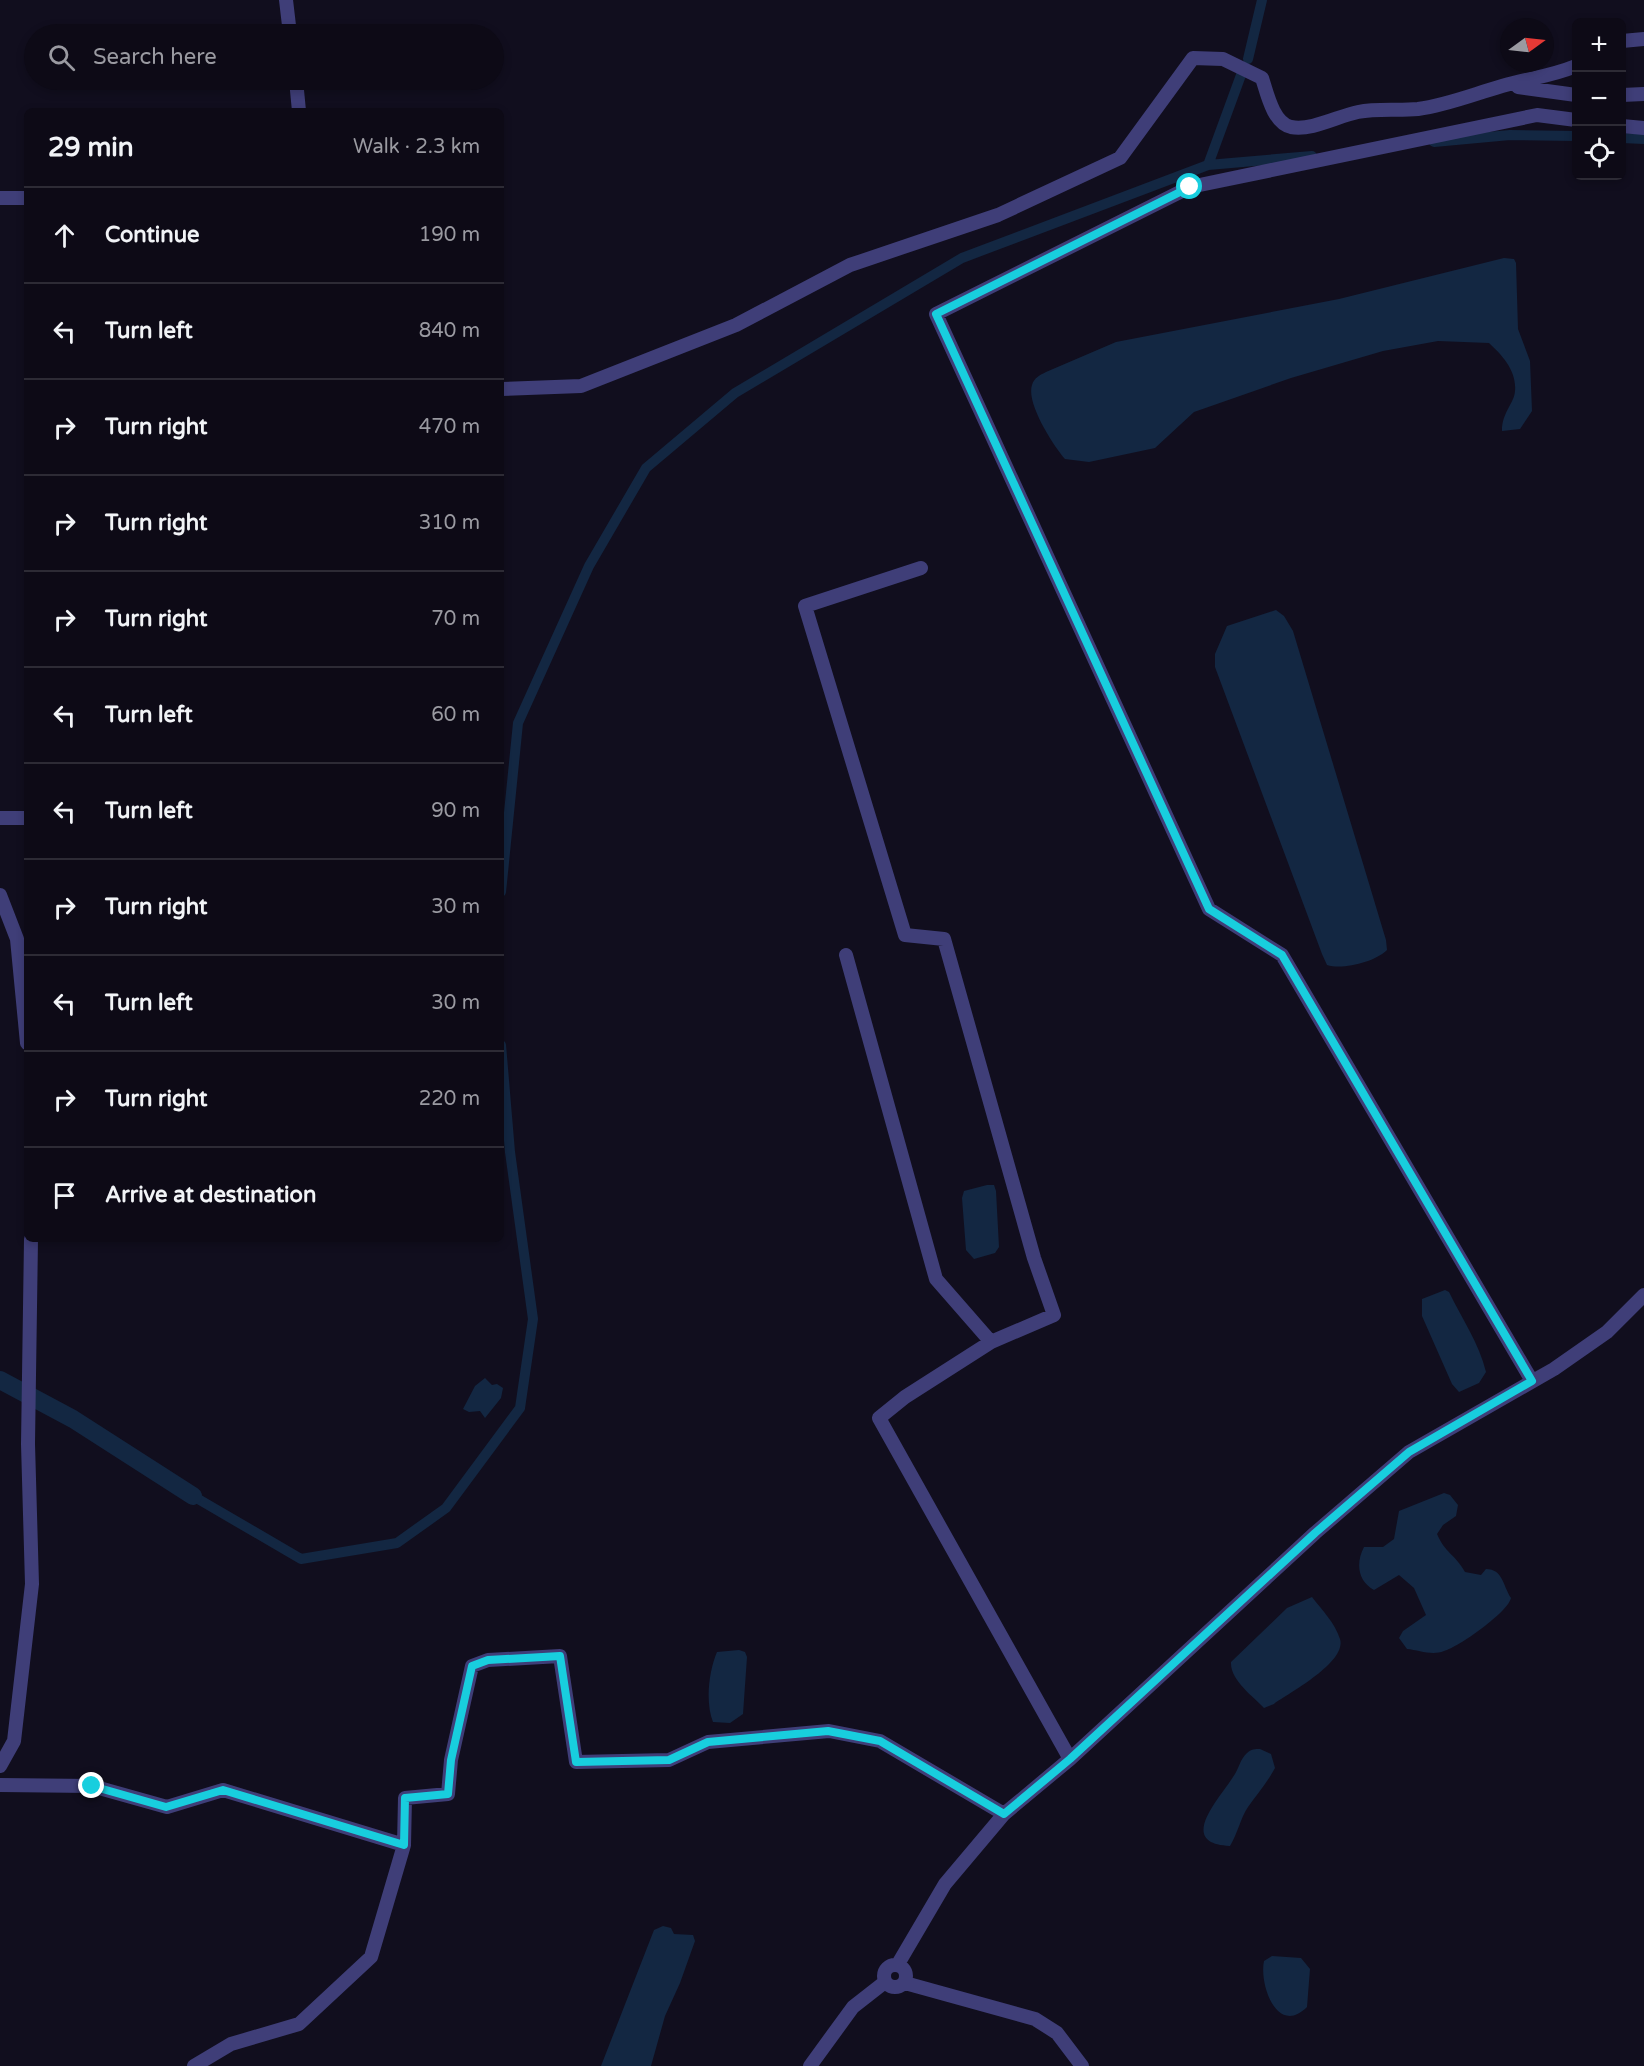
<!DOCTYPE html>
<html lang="en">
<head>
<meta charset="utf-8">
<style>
  body { margin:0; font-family:"Varela Round",sans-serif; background:#1b1823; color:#f1f3f6 }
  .controls { position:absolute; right:18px; top:18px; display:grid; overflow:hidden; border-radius:9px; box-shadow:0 3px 9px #0003 }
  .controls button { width:54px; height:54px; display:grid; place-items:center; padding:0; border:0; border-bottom:2px solid #2d2b35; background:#0d0a16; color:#f1f3f6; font:30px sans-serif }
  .compass { position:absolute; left:1500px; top:18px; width:54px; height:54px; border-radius:50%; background:#0d0a16; box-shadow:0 3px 9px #0003; rotate:75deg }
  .stop { position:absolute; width:18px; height:18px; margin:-14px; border:4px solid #18cede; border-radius:50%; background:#fff }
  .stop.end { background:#18cede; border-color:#fff; box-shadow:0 2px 6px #0008 }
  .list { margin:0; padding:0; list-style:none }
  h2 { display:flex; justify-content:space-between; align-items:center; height:78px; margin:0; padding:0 24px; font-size:26px }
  h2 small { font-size:20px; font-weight:400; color:#9a9aa1 }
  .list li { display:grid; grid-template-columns:39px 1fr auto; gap:18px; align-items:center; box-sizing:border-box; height:96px; padding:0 24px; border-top:2px solid #2d2b35 }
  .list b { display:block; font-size:22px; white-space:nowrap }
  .list em { font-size:20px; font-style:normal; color:#9a9aa1 }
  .icon { flex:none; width:33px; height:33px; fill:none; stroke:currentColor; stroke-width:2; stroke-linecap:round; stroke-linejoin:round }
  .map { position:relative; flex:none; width:1644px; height:2066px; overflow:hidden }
  .search { position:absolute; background:#0d0a16; box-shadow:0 3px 9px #0003; left:24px; top:24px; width:480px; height:66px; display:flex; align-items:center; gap:15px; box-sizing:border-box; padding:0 21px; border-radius:33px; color:#9a9aa1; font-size:22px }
  .panel { position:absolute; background:#0d0a16; box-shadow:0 3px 9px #0003; left:24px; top:108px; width:480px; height:1134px; border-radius:9px }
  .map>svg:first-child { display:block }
  .water { fill:#132742 }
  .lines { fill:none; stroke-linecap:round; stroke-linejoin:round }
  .canal { stroke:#132742; stroke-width:10 }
  .river { stroke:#132742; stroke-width:18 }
  .minor { stroke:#3f3e78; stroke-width:14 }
  .route { stroke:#18cede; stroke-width:8 }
</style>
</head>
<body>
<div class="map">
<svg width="1644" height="2066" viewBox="0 0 1644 2066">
  <rect width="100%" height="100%" fill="#110e1e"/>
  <path class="water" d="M1504,258l10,1 2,4 2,66 12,32 2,50 -12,18 -18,2c0,-19 12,-27 13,-40 2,-20 -13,-36 -26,-48l-51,-2 -55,10 -92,27 -97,34 -39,36 -66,14 -24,-3c-12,-14 -39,-56 -33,-74 2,-7 8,-10 14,-13l70,-30 223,-43z
    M1276,610l8,6 9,15 93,309 1,10c-12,12 -44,20 -60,15l-5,-11 -107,-287v-13l12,-28z
    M987,1185h7l2,6 3,56 -4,6 -21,6 -8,-9 -4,-52 2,-7z
    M1445,1290l4,2c13,27 30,51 37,80l-7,11 -20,9 -7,-8 -30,-68v-17z
    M485,1378l7,7 5,-1 6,4 -2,10 -16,20 -5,-7 -11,1 -6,-3 12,-23z
    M1444,1493l6,2 8,10 -2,11 -13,9 -6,9c8,19 18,20 28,38l16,3 5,-6c17,0 17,17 25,29 -3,14 -52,49 -67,53 -12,5 -25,-1 -37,-2l-8,-11 4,-7 23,-16 -12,-27 -15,-13 -25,15c-17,-9 -18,-28 -10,-43h19l11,-8 5,-28z
    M1312,1597c10,13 23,26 28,42 7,23 -49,53 -66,65l-10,4c-11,-12 -34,-28 -33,-46l56,-54z
    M739,1650l6,2 2,5 -4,57 -13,9 -17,-1c-8,-20 -4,-51 4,-70z
    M1260,1749l11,5 4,14c-8,15 -18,26 -27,39 -8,12 -10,26 -18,39 -54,-2 -11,-47 3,-69 6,-8 7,-18 14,-24 4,-4 8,-4 13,-4z
    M663,1926l8,2 3,6 19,1 2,6 -15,42 -15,33 -14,50h-50l53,-136z
    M1272,1956l29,2 9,11 -3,38c-30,30 -48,-23 -43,-46z"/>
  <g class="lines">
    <path class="canal" d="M1248,59l14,-59
      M1622,138l22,1
      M1434,142l76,-7 66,1
      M1208,165l33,-90
      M501,892l17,-169 71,-157 57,-98 89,-75 227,-135 246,-93 104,-9
      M193,1496l108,63 96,-16 49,-35 74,-100 13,-89 -23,-167 -9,-107"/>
    <path class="river" d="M0,1380l73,39 120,77"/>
    <path class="minor" d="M286,0l4,34
      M1622,41l22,-2
      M296,80l3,31
      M1518,87l58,8
      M1622,95l22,-1
      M1622,126l22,2
      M0,198h27
      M501,389l80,-3 155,-61 114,-60 148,-50 122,-57 73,-100 30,1 39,19c5,15 11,45 29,49 21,4 47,-11 67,-15 20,-4 40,-1 60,-3 29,-4 56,-15 84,-23 27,-8 47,-9 74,-20
      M921,568l-116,38 100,329 39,4 90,319 20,57 -63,27 -86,55 -26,21 191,341
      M0,818h27
      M0,895l17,44 10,104
      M846,955l90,324 55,63
      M1532,1381l-250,-426 -73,-46 -273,-595 254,-127 347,-72 39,5
      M0,1766l14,-25 18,-157 -4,-140 3,-205
      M0,1785l92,1 75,21 56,-17 181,55 1,-47 43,-4 3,-34 21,-94 16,-6 72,-4 16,106 93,-2 39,-18 121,-11 51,10 124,73
      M898,1964l47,-80 59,-70 66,-55 245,-226 94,-81 145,-83 53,-37 37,-37
      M884 1976a11 11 0 1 1 22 0a11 11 0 1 1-22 0Z
      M905,1983l130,36 22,14 25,33
      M194,2066l37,-22 68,-20 72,-67 33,-112
      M810,2066l43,-59 32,-25"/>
  </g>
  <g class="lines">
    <path class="route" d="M92,1786l74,21 57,-17 181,55 1,-47 43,-4 3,-34 21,-94 16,-6 72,-4 16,106 93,-2 39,-18 120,-11 52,10 124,73 66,-55 245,-226 94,-81 123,-71 -250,-426 -73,-46 -273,-595 254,-127"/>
  </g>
</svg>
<div class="controls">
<button>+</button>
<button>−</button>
<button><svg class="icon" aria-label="locate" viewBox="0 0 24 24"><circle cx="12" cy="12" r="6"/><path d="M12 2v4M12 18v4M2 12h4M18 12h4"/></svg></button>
</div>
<svg class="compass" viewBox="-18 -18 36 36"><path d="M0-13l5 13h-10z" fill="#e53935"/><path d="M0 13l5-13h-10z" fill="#9a9aa1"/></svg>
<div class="stop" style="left:1190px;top:187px"></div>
<div class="stop end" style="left:92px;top:1786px"></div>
<div class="search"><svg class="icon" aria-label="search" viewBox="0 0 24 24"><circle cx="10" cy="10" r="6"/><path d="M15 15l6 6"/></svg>Search here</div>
<section class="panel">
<h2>29 min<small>Walk · 2.3 km</small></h2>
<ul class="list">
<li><svg class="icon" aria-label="ahead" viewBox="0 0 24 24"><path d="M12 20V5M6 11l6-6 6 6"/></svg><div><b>Continue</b></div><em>190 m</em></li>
<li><svg class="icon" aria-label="left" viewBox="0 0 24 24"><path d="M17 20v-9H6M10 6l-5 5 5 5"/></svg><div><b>Turn left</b></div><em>840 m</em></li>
<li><svg class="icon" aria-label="right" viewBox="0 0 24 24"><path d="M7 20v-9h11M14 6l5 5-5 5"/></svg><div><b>Turn right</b></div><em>470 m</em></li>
<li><svg class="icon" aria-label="right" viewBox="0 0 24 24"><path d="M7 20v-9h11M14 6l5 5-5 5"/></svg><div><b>Turn right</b></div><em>310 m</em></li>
<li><svg class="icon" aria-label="right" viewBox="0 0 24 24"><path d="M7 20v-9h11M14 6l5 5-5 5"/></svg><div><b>Turn right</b></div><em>70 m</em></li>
<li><svg class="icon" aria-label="left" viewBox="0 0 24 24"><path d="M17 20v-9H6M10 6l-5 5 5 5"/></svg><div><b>Turn left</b></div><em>60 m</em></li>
<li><svg class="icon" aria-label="left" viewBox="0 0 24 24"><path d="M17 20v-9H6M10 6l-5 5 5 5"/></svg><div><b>Turn left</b></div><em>90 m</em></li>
<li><svg class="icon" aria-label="right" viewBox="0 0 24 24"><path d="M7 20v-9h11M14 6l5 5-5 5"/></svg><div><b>Turn right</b></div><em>30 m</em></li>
<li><svg class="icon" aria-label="left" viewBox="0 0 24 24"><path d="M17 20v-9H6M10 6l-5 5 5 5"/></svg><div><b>Turn left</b></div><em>30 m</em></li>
<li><svg class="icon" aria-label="right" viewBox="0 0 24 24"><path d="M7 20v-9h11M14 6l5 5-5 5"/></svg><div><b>Turn right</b></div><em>220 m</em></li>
<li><svg class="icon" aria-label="arrive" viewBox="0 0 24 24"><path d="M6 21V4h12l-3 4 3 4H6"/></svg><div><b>Arrive at destination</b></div></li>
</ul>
</section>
</div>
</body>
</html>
